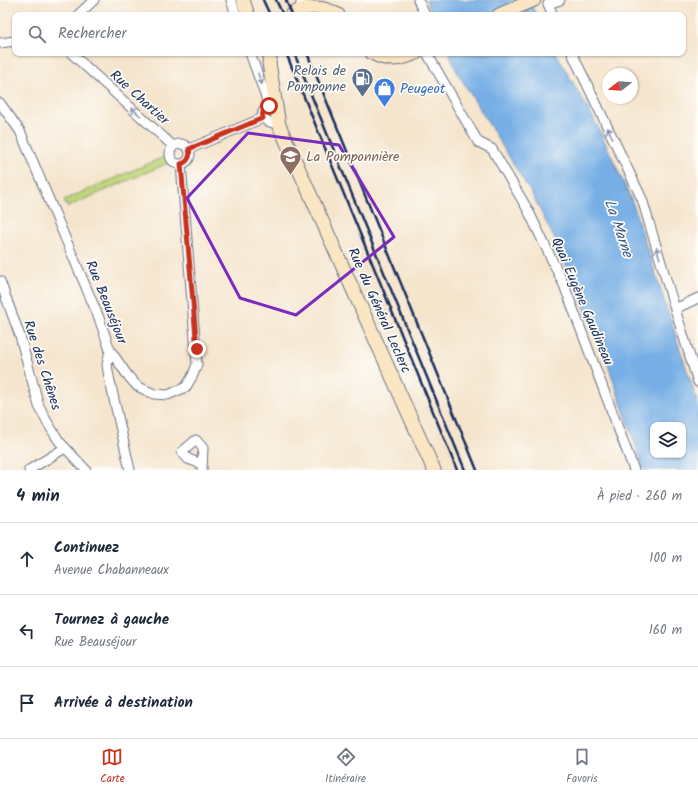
<!DOCTYPE html>
<html lang="fr">
<head>
<meta charset="utf-8">
<style>
  body { margin:0; font-family:Kalam,sans-serif; background:#f6f6f7; color:#1f2937 }
  .controls { position:absolute; right:12px; bottom:12px; display:grid; overflow:hidden; border-radius:8px; box-shadow:0 1px 3px #0004 }
  .controls button { width:36px; height:36px; display:grid; place-items:center; padding:0; border:0; border-bottom:1px solid #e0e1e3; background:#fff; color:#1f2937; font:20px sans-serif }
  .compass { position:absolute; left:602px; top:68px; width:36px; height:36px; border-radius:50%; background:#fff; box-shadow:0 1px 3px #0004; rotate:253deg }
  .stop { position:absolute; width:12px; height:12px; margin:-9px; border:3px solid #c8321e; border-radius:50%; background:#fff }
  .stop.end { background:#c8321e; border-color:#fff; box-shadow:0 1px 4px #0008 }
  .list { margin:0; padding:0; list-style:none }
  h2 { display:flex; justify-content:space-between; align-items:center; height:52px; margin:0; padding:0 16px; font-size:17px }
  h2 small { font-size:13px; font-weight:400; color:#747a83 }
  .list li { display:grid; grid-template-columns:26px 1fr auto; gap:12px; align-items:center; box-sizing:border-box; height:72px; padding:0 16px; border-top:1px solid #e0e1e3 }
  .list b { display:block; font-size:15px; white-space:nowrap }
  .list p { margin:0; font-size:13px; white-space:nowrap; color:#747a83 }
  .list em { font-size:13px; font-style:normal; color:#747a83 }
  .icon { flex:none; width:22px; height:22px; fill:none; stroke:currentColor; stroke-width:2; stroke-linecap:round; stroke-linejoin:round }
  .map { position:relative; flex:none; width:698px; height:470px; overflow:hidden }
  .search { position:absolute; background:#fff; box-shadow:0 1px 3px #0004; left:12px; right:12px; top:12px; height:44px; display:flex; align-items:center; gap:10px; box-sizing:border-box; padding:0 14px; border-radius:8px; color:#747a83; font-size:15px }
  .sheet { height:268px; background:#fff }
  nav { display:flex; justify-content:space-around; align-items:center; box-sizing:border-box; height:56px; border-top:1px solid #e0e1e3; background:#fff; font-size:11px; color:#747a83 }
  nav a { display:grid; justify-items:center; gap:2px }
  nav .on { color:#c8321e }
  .map>svg:first-child { display:block }
  .green { fill:#c0d67a; stroke:#6e826c }
  .water { fill:#76aee5; stroke:#486ea2; fill-rule:evenodd }
  .lines { fill:none; stroke-linecap:round; stroke-linejoin:round }
  .street-casing { stroke:#676f85; stroke-width:11 }
  .secondary-casing { stroke:#676f85; stroke-width:15 }
  .street { stroke:#fff; stroke-width:9 }
  .secondary { stroke:#fbe6c4; stroke-width:13 }
  .rail { stroke:#1b2f5e; stroke-width:2.5 }
  .oneway { stroke:#8d97ae }
  .route { stroke:#c8321e; stroke-width:5 }
  .marked { fill:none; stroke:#7b2cbf; stroke-width:3; stroke-linejoin:round }
  .labels { text-anchor:middle; stroke-width:3.5; stroke-linejoin:round; paint-order:stroke }
  .service-label { font-size:14px; fill:#4e5e75; stroke:#fdfcf7; text-anchor:end }
  .shop-label { font-size:14px; fill:#366cbe; stroke:#fdfcf7; text-anchor:start }
  .street-label { font-size:14px; fill:#1b2f5e; stroke:#fdfcf7 }
  .education-label { font-size:14px; fill:#785e54; stroke:#fdfcf7; text-anchor:start }
  .water-label { font-size:15px; font-style:italic; fill:#3b5b8d; stroke:#fdfcf7 }
</style>
</head>
<body>
<div class="map">
<svg width="698" height="470" viewBox="0 0 698 470">
  <rect width="100%" height="100%" fill="#fdfcf7"/>
  <filter id="ink" filterUnits="userSpaceOnUse"><feTurbulence type="fractalNoise" baseFrequency=".025" numOctaves="2"/><feDisplacementMap in="SourceGraphic" scale="8" xChannelSelector="R" yChannelSelector="G"/><feConvolveMatrix kernelMatrix="1 2 1 2 8 2 1 2 1" color-interpolation-filters="sRGB"/></filter>
  <filter id="wash" filterUnits="userSpaceOnUse"><feTurbulence type="fractalNoise" baseFrequency=".012" numOctaves="4" result="noise"/><feDisplacementMap in="SourceGraphic" scale="16" xChannelSelector="R" yChannelSelector="G"/><feGaussianBlur stdDeviation="0.9" result="paint"/><feColorMatrix in="noise" values="0 0 0 0 0 0 0 0 0 0 0 0 0 0 0 0 0 1.4 0 .05"/><feComposite in="paint" operator="in"/></filter>
  <g filter="url(#wash)">
    <rect width="100%" height="100%" fill="#f5e5cd"/>
    <path class="green" d="M166,156l2,7 -101,44 -3,-7z"/>
    <path class="water" d="M426,0h103l7,15h-104z
      M449,53h107l42,74 33,72 67,205v66h-54l-39,-114 -50,-116 -22,-44 -76,-124zM653,425h30v30h-30z"/>
  </g>
  <g filter="url(#ink)">
    <g class="lines">
      <defs>
        <path id="street" d="M231,0l5,15
          M418,0l7,15
          M299,11l3,-11
          M78,15l16,-15
          M553,15l-5,-11 12,-4
          M0,43l15,-2
          M71,53l102,93
          M250,53l19,53
          M427,53l51,89 14,7 36,61 36,75 70,185
          M572,53l70,146 33,110 23,73
          M0,103l20,28 79,187 11,32 18,26 9,10 17,8 14,1 18,-8 7,-12 4,-11 -16,-200
          M269,106c-5,3 -8,6 -6,12l4,3 12,4
          M170 154a10 10 0 1 1 20 0a10 10 0 1 1-20 0Z
          M189,149l74,-31
          M0,281l20,55 19,70 8,16 12,19 27,29
          M675,309l23,-11
          M110,350l-3,15 2,12 21,93
          M29,470l36,-22
          M202,470l1,-22 -7,-8 -14,12 6,7 14,5"/>
        <path id="secondary" d="M243,0l5,15
          M292,15c13,-10 33,-9 46,0
          M499,15l35,-15
          M271,53l-2,10 10,62 155,345
          M372,53c17,9 27,7 44,0"/>
      </defs>
      <use href="#street" class="street-casing"/>
      <use href="#secondary" class="secondary-casing"/>
      <use href="#street" class="street"/>
      <use href="#secondary" class="secondary"/>
      <path class="rail" d="M263,0l7,15
        M276,0l7,15
        M286,0l6,15
        M286,53l171,417
        M294,53l171,417
        M307,53l170,417"/>
    </g>
    <defs><path id="oneway-shaft" d="M-6 0H5M1.5-3L5.5 0L1.5 3" fill="none" stroke-width="1.6" stroke-linecap="round" stroke-linejoin="round"/></defs>
    <g class="oneway">
      <use href="#oneway-shaft" transform="translate(260 79) rotate(70)"/>
      <use href="#oneway-shaft" transform="translate(136 112) rotate(-138)"/>
      <use href="#oneway-shaft" transform="translate(610 133) rotate(-116)"/>
      <use href="#oneway-shaft" transform="translate(658 253) rotate(-107)"/>
    </g>
  </g>
  <g class="lines" filter="url(#ink)">
    <path class="route" d="M197,349l-16,-185c7,-2 10,-8 8,-15l74,-31c-2,-6 1,-9 6,-12"/>
  </g>
  <path class="marked" d="M248,133l91,12 55,92 -98,78 -56,-17 -53,-100z"/>
  <defs>
    <symbol id="fuel-pin" viewBox="-11 -11 22 30"><path d="M0 17L-7.5 6A9.5 9.5 0 1 1 7.5 6Z" fill="#5c6f8a" stroke="#fdfcf7"/><path d="M-5.5-6h7V0h2V4h1.3V-2.5L3-4.5l.8-.8L6-3V5H2.5V1h-1V6h-7ZM-4.2-4.7v3.2H.2V-4.7Z" fill="#fff"/></symbol>
    <symbol id="shop-pin" viewBox="-11 -11 22 30"><path d="M0 17L-7.5 6A9.5 9.5 0 1 1 7.5 6Z" fill="#3f7fe0" stroke="#fdfcf7"/><path d="M-5-2.5h2.3a2.7 3.5 0 0 1 5.4 0H5L5.5 6h-11ZM-1.5-2.5h3a1.5 2.3 0 0 0-3 0Z" fill="#fff"/></symbol>
    <symbol id="school-pin" viewBox="-11 -11 22 30"><path d="M0 17L-7.5 6A9.5 9.5 0 1 1 7.5 6Z" fill="#8d6e63" stroke="#fdfcf7"/><path d="M0-5L7-2L0 1L-7-2ZM-4 1L0 2.5L4 1V4Q0 6-4 4Z" fill="#fff"/></symbol>
  </defs>
  <g fill-rule="evenodd">
    <use href="#fuel-pin" x="350" y="66" width="25" height="34"/>
    <use href="#shop-pin" x="372" y="76" width="25" height="34"/>
    <use href="#school-pin" x="278" y="144" width="25" height="34"/>
  </g>
  <g class="labels">
    <g class="service-label">
      <text x="346" y="75">Relais de<tspan x="346" dy="16">Pomponne</tspan></text>
    </g>
    <g class="shop-label">
      <text x="400" y="93">Peugeot</text>
    </g>
    <g class="street-label">
      <text transform="translate(140 97) rotate(42)" y="5">Rue Chartier</text>
      <text transform="translate(583 301) rotate(67)" y="5">Quai Eugène Gaudineau</text>
      <text transform="translate(107 302) rotate(68)" y="5">Rue Beauséjour</text>
      <text transform="translate(380 310) rotate(66)" y="5">Rue du Général Leclerc</text>
      <text transform="translate(43 365) rotate(72)" y="5">Rue des Chênes</text>
    </g>
    <g class="education-label">
      <text x="306" y="161">La Pomponnière</text>
    </g>
    <g class="water-label">
      <text transform="translate(619 228) rotate(71)" y="5">La Marne</text>
    </g>
  </g>
</svg>
<div class="controls">
<button><svg class="icon" aria-label="layers" viewBox="0 0 24 24"><path d="M12 4l9 5-9 5-9-5zM3 14l9 5 9-5"/></svg></button>
</div>
<svg class="compass" viewBox="-18 -18 36 36"><path d="M0-13l5 13h-10z" fill="#e53935"/><path d="M0 13l5-13h-10z" fill="#747a83"/></svg>
<div class="stop" style="left:269px;top:106px"></div>
<div class="stop end" style="left:197px;top:349px"></div>
<div class="search"><svg class="icon" aria-label="search" viewBox="0 0 24 24"><circle cx="10" cy="10" r="6"/><path d="M15 15l6 6"/></svg>Rechercher</div>
</div>
<section class="sheet">
<h2>4 min<small>À pied · 260 m</small></h2>
<ul class="list">
<li><svg class="icon" aria-label="ahead" viewBox="0 0 24 24"><path d="M12 20V5M6 11l6-6 6 6"/></svg><div><b>Continuez</b><p>Avenue Chabanneaux</p></div><em>100 m</em></li>
<li><svg class="icon" aria-label="left" viewBox="0 0 24 24"><path d="M17 20v-9H6M10 6l-5 5 5 5"/></svg><div><b>Tournez à gauche</b><p>Rue Beauséjour</p></div><em>160 m</em></li>
<li><svg class="icon" aria-label="arrive" viewBox="0 0 24 24"><path d="M6 21V4h12l-3 4 3 4H6"/></svg><div><b>Arrivée à destination</b></div></li>
</ul>
</section>
<nav>
<a class="on"><svg class="icon" aria-label="map" viewBox="0 0 24 24"><path d="M3 6l6-2 6 2 6-2v14l-6 2-6-2-6 2zM9 4v14M15 6v14"/></svg>Carte</a>
<a><svg class="icon" aria-label="directions" viewBox="0 0 24 24"><path d="M12 3l9 9-9 9-9-9zM9 14v-3h6M13 9l2 2-2 2"/></svg>Itinéraire</a>
<a><svg class="icon" aria-label="saved" viewBox="0 0 24 24"><path d="M7 4h10v16l-5-4-5 4z"/></svg>Favoris</a>
</nav>
</body>
</html>
